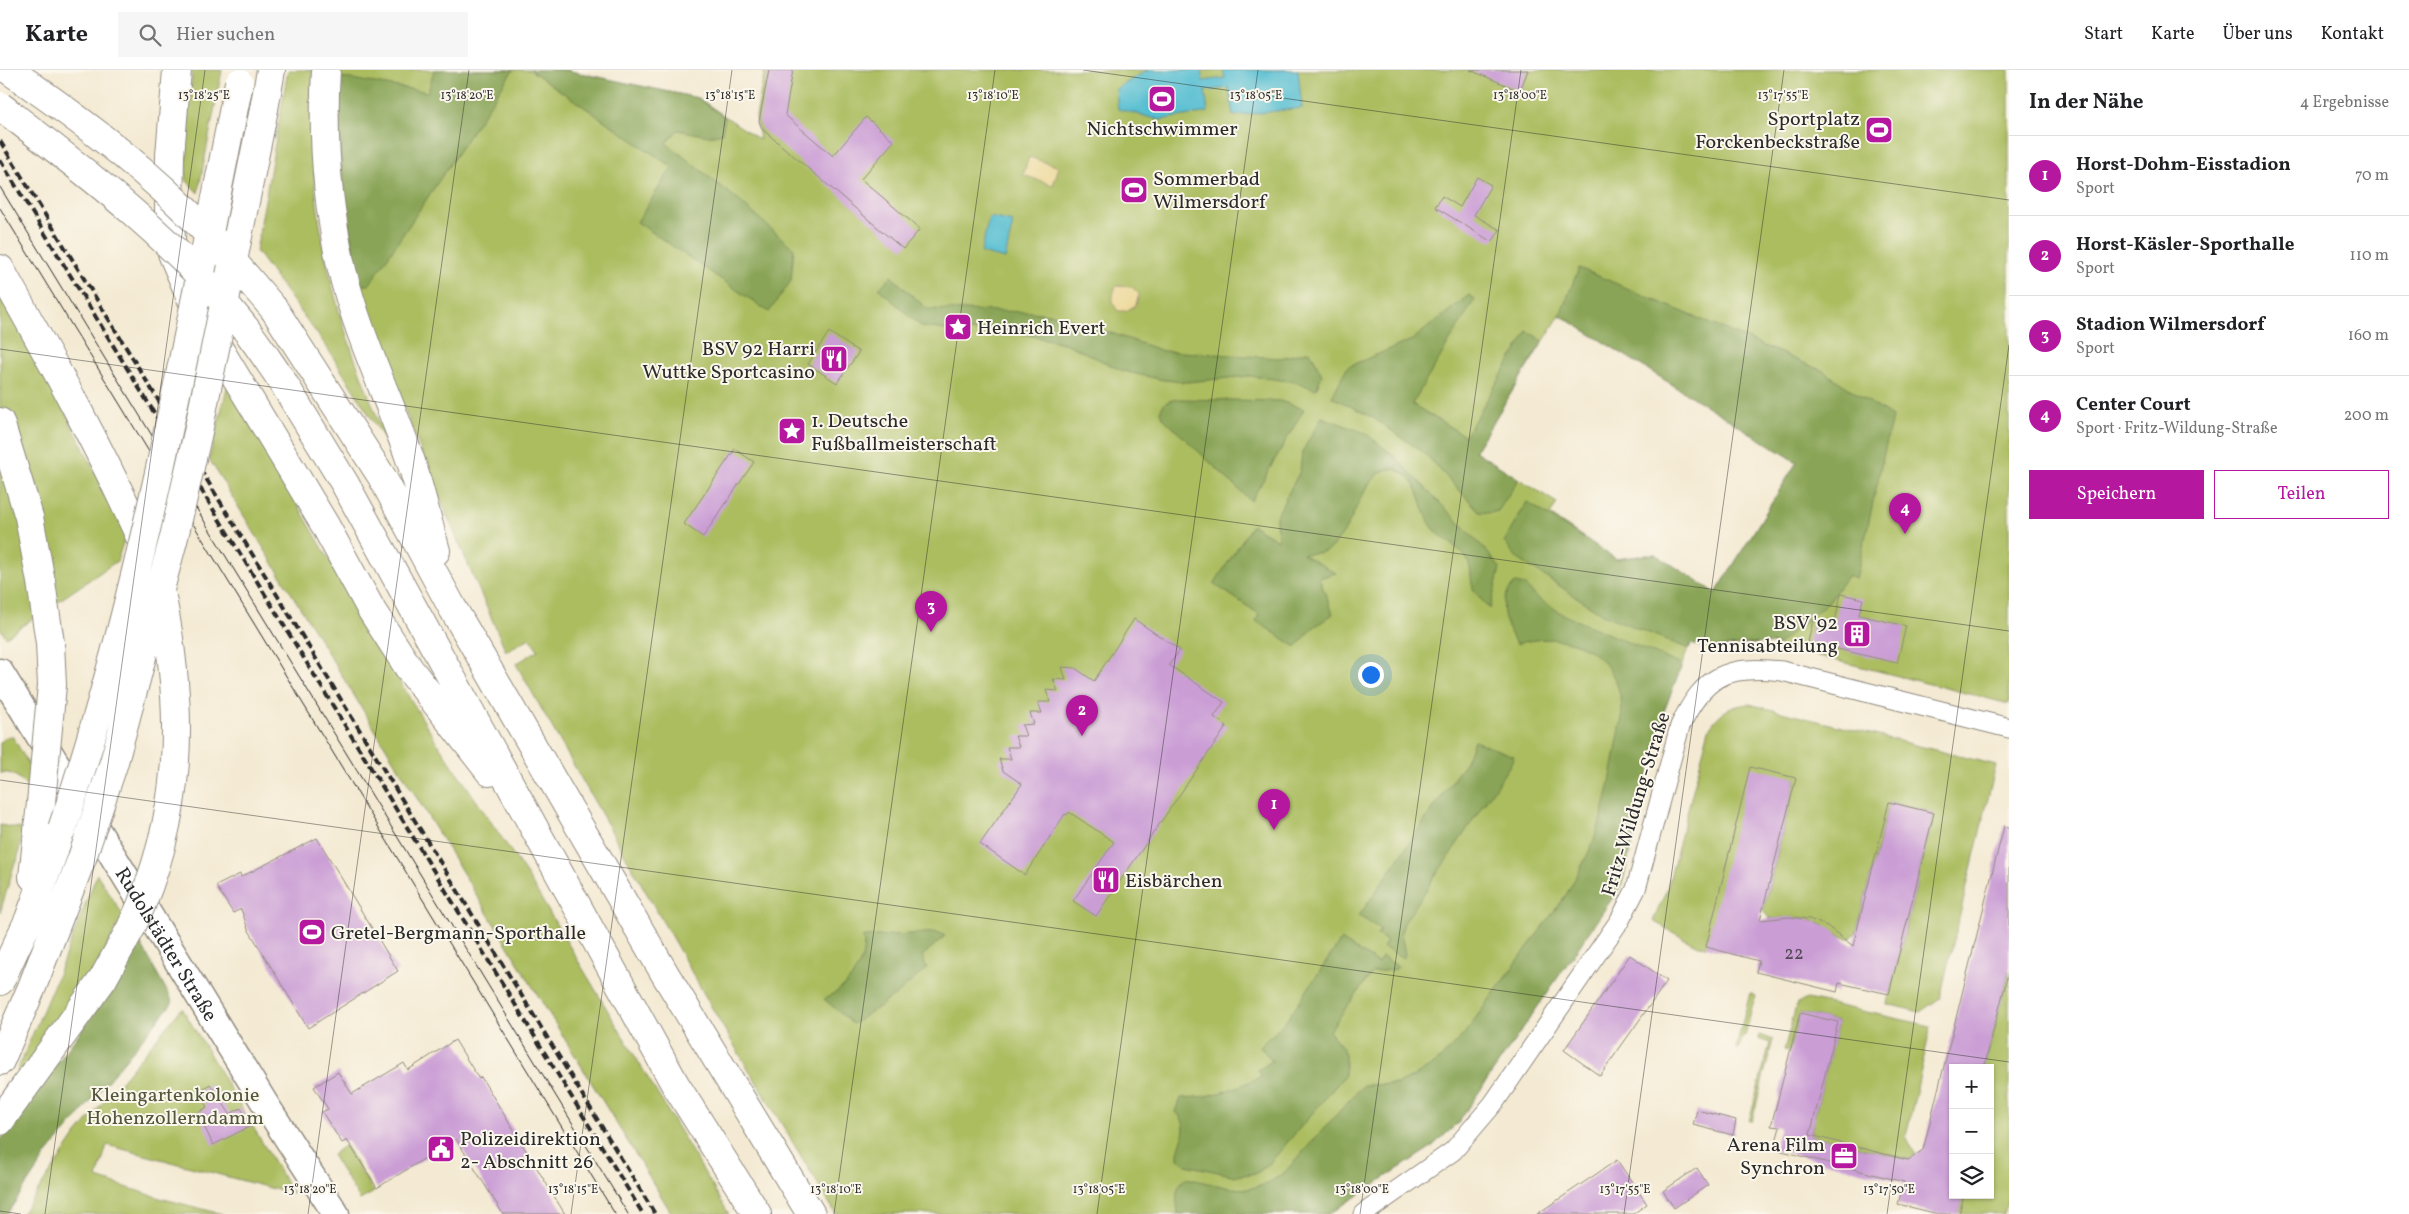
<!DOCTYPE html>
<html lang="de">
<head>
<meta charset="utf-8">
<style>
  body { margin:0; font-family:Vollkorn,serif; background:#f6f6f6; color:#202124 }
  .controls { position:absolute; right:15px; bottom:15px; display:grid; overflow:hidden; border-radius:0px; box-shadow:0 1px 4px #0004 }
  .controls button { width:45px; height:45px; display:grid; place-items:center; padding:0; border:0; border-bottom:1px solid #e0e0e0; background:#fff; color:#202124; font:25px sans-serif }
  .you { position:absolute; left:1370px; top:604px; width:18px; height:18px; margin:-12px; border:4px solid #fff; border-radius:50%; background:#1a73e8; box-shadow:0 0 0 8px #1a73e833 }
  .badge { display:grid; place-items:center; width:32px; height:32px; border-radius:50%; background:#b5179e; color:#fff; font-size:16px; font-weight:700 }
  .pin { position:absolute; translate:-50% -41px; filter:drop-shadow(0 1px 2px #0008) }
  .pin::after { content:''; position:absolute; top:26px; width:18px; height:15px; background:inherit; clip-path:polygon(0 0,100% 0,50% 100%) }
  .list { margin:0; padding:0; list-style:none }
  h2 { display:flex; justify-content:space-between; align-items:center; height:65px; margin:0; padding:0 20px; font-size:21px }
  h2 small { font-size:16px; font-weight:400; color:#757577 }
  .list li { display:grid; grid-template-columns:32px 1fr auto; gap:15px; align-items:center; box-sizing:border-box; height:80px; padding:0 20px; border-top:1px solid #e0e0e0 }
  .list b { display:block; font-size:19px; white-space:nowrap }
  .list p { margin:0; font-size:16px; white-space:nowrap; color:#757577 }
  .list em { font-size:16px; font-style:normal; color:#757577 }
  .actions { display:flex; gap:10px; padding:15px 20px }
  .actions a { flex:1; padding:11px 0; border:1px solid #b5179e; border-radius:0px; text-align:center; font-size:18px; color:#b5179e }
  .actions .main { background:#b5179e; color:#fff }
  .icon { flex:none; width:28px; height:28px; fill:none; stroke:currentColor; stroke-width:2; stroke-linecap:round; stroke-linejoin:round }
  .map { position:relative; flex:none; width:2009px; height:1144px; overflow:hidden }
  header { display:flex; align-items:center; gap:30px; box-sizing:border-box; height:70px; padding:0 25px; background:#fff; border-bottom:1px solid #e0e0e0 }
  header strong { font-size:24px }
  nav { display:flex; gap:28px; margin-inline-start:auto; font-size:18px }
  .search { width:350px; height:45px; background:#f6f6f6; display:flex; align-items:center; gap:12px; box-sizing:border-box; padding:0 18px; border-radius:0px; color:#757577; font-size:19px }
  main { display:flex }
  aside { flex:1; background:#fff }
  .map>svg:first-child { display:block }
  .green { fill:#acbd60; stroke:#6c7446; fill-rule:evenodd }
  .forest { fill:#89a456; stroke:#5a6840 }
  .sand { fill:#eeda9e; stroke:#8c8264 }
  .water { fill:#55bed1; stroke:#40747e }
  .building { fill:#ca9dd5 }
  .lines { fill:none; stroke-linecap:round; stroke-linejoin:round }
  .street-casing { stroke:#908a7f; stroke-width:21 }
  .secondary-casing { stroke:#908a7f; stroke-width:29 }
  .highway-casing { stroke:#908a7f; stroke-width:30 }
  .street { stroke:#fff; stroke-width:19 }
  .secondary { stroke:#fff; stroke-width:26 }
  .highway { stroke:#fff; stroke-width:28 }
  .tram { stroke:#2b2b2b; stroke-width:1 }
  .rail { stroke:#2b2b2b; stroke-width:4; stroke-dasharray:8 4; stroke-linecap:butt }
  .highway-bridge-casing { stroke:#908a7f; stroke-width:30; stroke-linecap:butt }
  .highway-bridge { stroke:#fff; stroke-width:28 }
  .ticks { fill:none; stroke:#2b2b2b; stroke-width:1; stroke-opacity:0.45 }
  .labels { text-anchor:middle; stroke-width:4; stroke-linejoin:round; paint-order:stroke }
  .number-label { font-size:18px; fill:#534856 }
  .poi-label { font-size:20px; fill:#2b2b2b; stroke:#fbf7ec; text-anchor:start }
  .street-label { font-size:20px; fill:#2b2b2b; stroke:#fbf7ec }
  .park-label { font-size:20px; fill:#52573b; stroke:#fbf7ec }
  .ticks-label { font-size:12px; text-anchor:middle; fill:#2b2b2b; stroke:#fbf7ec; stroke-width:4; stroke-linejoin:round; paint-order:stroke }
</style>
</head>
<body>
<header>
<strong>Karte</strong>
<div class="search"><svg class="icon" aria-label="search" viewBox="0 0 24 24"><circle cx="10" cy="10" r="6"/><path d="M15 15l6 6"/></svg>Hier suchen</div>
<nav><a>Start</a><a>Karte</a><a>Über uns</a><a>Kontakt</a></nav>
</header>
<main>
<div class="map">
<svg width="2009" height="1144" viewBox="0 0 2009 1144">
  <rect width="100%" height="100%" fill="#fbf7ec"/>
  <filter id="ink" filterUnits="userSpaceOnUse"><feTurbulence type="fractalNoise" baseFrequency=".02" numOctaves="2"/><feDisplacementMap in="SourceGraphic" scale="10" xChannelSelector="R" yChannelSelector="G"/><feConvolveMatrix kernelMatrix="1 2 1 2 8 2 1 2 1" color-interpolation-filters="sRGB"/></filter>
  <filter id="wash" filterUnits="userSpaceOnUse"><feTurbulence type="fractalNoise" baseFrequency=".0096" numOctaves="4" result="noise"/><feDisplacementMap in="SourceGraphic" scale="20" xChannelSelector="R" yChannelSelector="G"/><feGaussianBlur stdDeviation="1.12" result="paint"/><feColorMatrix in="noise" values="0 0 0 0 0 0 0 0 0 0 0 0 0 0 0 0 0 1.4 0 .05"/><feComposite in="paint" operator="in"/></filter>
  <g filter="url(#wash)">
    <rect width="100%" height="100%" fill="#f4ead3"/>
    <path class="green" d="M193,0h29l-24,123 -12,-13 2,-75z
      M288,0h25c-4,74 2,150 21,222 13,52 35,103 54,153l-62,-99 -70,-95z
      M340,0h225l133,28 62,42 -4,-24 9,-46h1244v634l-242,-61 -54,5 -23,-4 -26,67 -42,173 -165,240 -27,24 -101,66h-493l-116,-192 -204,-358 22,-14 -8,-12 -24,13c-32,-72 -64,-145 -92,-218 -13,-32 -26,-63 -37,-95 -30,-85 -43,-179 -37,-268zM1560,245l237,147 -81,131 -61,-39 -39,5 -66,-44 7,-12 -82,-52z
      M0,222l56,101 70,141 -9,27 -111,76 -6,-9z
      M228,314l172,298 36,59 91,134 202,339h-57l-463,-755z
      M1749,634l247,61 -56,233 -20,14 -33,-8 47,-191 -45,-11 -33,131 -5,5c-12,1 -22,-12 -33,-16 -16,-6 -31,-4 -48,-3l-7,-8 33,-133 -90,169 -14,-4 -39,-22 14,-32 42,-160c10,-17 21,-23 40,-25z
      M6,667h7l21,37 -2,21c-8,-13 -16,-24 -32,-22v-30z
      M0,755l23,4 -6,33h-2l-15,51z
      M97,804l26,41 -22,44 -93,133 49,-115z
      M2009,900v224l-5,20h-39l-6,-2 5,-17h26v-127h-6z
      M1750,923l5,3 -10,40 -2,-1 -4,14 -3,-1z
      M1807,929l124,27 -25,110 9,18 -5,6 -100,-25 28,-113 -38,-9 -11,38 -5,-1 13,-47z
      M182,938l111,186 -186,-49 -10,33 63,20 62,16h-200l54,-79z
      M1759,965l14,5 -21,81h-3l21,-78 -12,-4z
      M345,1075l29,47 -14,8 -28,-45z"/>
    <path class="forest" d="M434,0h79l-144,215h-8c-17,-68 -23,-138 -22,-208l89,15z
      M530,0h35l133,28 27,19 -3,16 -13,3 -31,-6 -12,13 71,56 57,50 -3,32 -22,31 -132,-90 35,-55z
      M1579,198l244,103 69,46 -36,162 -9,-3 -18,25 -51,44c-29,-6 -59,8 -87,-1l-2,5 -85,-34 -86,-56 -14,-17 23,-40 89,57 39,-5 61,39 81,-131 -237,-147z
      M891,206l36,33 104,3 28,3 104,36 117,7 30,-7 12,24 -6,14 -21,-7 -44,-6 -64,6 -24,-2 -40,-9 -56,-27 -52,-12 -59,-1 -34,-4 -43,-38z
      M1469,225l6,4 -63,105 53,32 63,-105 15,10 -68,110 44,28 -21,32 -8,2 -10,-1 -57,-60 -51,-35 -40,-20 15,-30 65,-27z
      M1177,329l103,2 24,8 -53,92 -87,-82 -4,-7c3,-10 8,-11 17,-13z
      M1322,347l43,16 28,22 90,92 17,21 -10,41c-4,-5 -11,-11 -15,-17 -6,-9 -2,-23 -8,-33 -9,-14 -26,-19 -36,-34 -12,-20 -10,-47 -35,-55 -8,-3 -15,1 -20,7 -21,19 -24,56 -48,73 -7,4 -19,3 -26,4l34,19 -17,5 14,36 -20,14 -17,19 -40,-26 3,-7 -45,-30 38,-59 26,15c1,-9 -3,-14 -2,-23l24,-46 2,-19z
      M1515,513l9,2 16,15 26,16 116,49 -18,46 -42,173 -165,240 -27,24 -101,66h-151c-1,-14 -5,-26 8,-36l44,10 18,1 19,-5 17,-11 79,-88 34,-1 18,-8 22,-14 27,-28 102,-139c9,-16 19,-34 27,-52 15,-39 21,-84 29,-125 2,-62 -50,-91 -106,-74 -11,-22 -21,-41 -1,-61z
      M1474,671l40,15 -4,9 -106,158 -3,9 4,23 -2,3 -20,-11 4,-6 -10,-6 3,-6 -21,-13 107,-155z
      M937,862l8,4 -23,20 5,12 -31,27 -43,29 -29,-25c23,-10 44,-36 39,-62z
      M1341,870l37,23 4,-6 16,9 -2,3 -24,4 -43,58 13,16 3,8v20l-76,89 -12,9 -21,3 -50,-11 -8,-7v-5c4,-17 12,-27 -2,-41l5,-14c34,-1 51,-8 81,-22l-4,-6 14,-9 -12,-15 24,-22z
      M141,874l32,58 -126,152 -40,60h-7v-73l86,-117z"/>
    <path class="sand" d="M1029,87l30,10 -6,18 -30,-10z
      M1116,216l16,1 7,7 -3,11 -10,6h-8c-7,-8 -6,-16 -2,-25z"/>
    <path class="water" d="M1148,0h53l2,11 22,-3 -2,-8h75l4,38 -69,8 -4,-28 -24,3 3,21 -48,8 -42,-11 -2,-20z
      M989,147l24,5 -8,37 -24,-6z"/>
    <g id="blocks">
      <path class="building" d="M769,0h24l-8,45 48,41 33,-39 28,24 -33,38 59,50 -17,20 -141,-120 -3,-8z
        M1470,0h58l-8,21z
        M1477,107l14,8 -17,30 26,15 -8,12 -57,-35 7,-11 18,11z
        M829,262l30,20 -22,31 -29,-19z
        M735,379l19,13 -51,75 -19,-13z
        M1841,524l22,5 -4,16 47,11 -9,37 -89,-21 5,-21 21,5z
        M1134,549l46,31 -11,15 55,37 -10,15 13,9 -131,190 -23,-15 41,-59 -45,-30 -2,3 -2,-1 -40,61 -45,-31 42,-60 -19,-13 -4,-12h12l-4,-12h12l-4,-11h11l-4,-11 12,-1 -4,-11h12l-4,-11h12l-4,-12 12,1 -5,-12 13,1 -4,-13 13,1 19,13z
        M1750,697l46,11 -36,142 29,-3 20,2 18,7 26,20 36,-144 45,11 -45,181 -50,-11 -2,9 -81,-20 3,-11 -53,-14z
        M2004,756l5,1v143l-25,98h-31v127h11l-5,19h-21l-40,-10 6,-22 -130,-33 6,-22 -9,-1 29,-113 38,9 -28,113 98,25 15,-10z
        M317,768l81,133 -90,57 -60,-99 -7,-20 -8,4 -17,-27 24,-12 1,3z
        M1630,885l37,26 -67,95 -36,-26z
        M455,970l24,39 2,-2 84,137h-62l-47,-75 -79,49 -30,-48 -5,3 -20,-31 6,-3 -14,-22 24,-15 14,22 52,-31 4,7z
        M210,1014l20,30 11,-6 10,18 -38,19 -15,-32 9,-6 -9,-15z
        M1697,1040l39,10 -3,15 -40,-10z
        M1617,1090l30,44 -14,10h-96z
        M1697,1098l11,17 -34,23 -11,-17z"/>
    </g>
  </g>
  <g filter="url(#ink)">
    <use href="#blocks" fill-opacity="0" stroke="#908a7f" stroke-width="1"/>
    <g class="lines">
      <defs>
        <path id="street" d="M1363,1144l90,-63 40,-47 127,-184 16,-31 44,-163c24,-51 47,-61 102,-55l227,57"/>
        <g id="secondary">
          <path id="s1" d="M0,602l264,430 72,112"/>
        </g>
        <path id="highway" d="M177,0l-7,85 -1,55 3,43 26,61 127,211 47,86 38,59 80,102
          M326,0c-4,67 1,134 16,200 16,65 45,124 67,186 11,31 18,64 27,95
          M264,39l7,-39
          M0,199c53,94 105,187 148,286
          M274,239l108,168 70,130 213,367 146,240
          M281,309l64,105 330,600 82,130
          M0,352l29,95 12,65
          M33,807l8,-74
          M0,911l29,-62 33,-90
          M0,991l32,-74 50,-129
          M0,1051l103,-142 29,-53"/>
      </defs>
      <use href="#street" class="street-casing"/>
      <use href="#secondary" class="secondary-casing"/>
      <use href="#highway" class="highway-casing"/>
      <use href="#street" class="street"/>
      <use href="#secondary" class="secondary"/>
      <use href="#highway" class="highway"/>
      <path class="tram" d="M0,117l628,1027
        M0,138l615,1006"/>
      <path class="rail" d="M0,71l655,1073
        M0,90l643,1054"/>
      <defs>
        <path id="highway-bridge" d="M9,0c60,42 121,86 173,137 33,32 62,67 92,102
          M0,36c83,64 170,129 237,212 16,19 30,41 44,61
          M41,733l11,-118 -2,-42 -9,-61
          M62,759c82,-242 126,-496 177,-746
          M82,788l32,-96 60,-225 24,-105 66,-323
          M132,856c51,-109 53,-212 30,-328"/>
      </defs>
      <use href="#highway-bridge" class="highway-bridge-casing"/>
      <use href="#highway-bridge" class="highway-bridge"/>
    </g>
  </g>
  <path class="ticks" d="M1083,0l926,130M0,279l2009,282M0,710l2009,282M0,1141l21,3M45,1144l160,-1144M308,1144l161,-1144M571,1144l161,-1144M834,1144l161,-1144M1097,1144l161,-1144M1360,1144l161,-1144M1624,1144l160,-1144M1887,1144l122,-869"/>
  <defs>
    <symbol id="stadium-square" viewBox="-11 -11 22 22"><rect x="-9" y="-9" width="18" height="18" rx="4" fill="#b5179e" stroke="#fbf7ec"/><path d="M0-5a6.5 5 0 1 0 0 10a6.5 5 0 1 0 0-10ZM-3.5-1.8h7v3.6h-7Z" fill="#fff"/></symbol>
    <symbol id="sight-square" viewBox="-11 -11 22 22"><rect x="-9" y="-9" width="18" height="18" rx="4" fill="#b5179e" stroke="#fbf7ec"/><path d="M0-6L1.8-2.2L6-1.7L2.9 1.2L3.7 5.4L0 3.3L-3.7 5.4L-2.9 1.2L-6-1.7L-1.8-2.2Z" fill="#fff"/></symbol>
    <symbol id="restaurant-square" viewBox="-11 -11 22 22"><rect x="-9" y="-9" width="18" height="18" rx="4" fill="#b5179e" stroke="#fbf7ec"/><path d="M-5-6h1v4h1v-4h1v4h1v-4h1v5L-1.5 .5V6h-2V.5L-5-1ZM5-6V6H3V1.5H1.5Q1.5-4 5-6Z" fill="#fff"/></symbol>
    <symbol id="building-square" viewBox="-11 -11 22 22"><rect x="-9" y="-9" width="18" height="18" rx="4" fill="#b5179e" stroke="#fbf7ec"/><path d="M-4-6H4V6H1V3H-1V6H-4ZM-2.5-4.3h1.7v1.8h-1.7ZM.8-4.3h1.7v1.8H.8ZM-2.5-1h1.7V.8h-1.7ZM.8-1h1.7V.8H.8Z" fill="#fff"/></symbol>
    <symbol id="civic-square" viewBox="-11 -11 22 22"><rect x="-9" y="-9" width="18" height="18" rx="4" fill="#b5179e" stroke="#fbf7ec"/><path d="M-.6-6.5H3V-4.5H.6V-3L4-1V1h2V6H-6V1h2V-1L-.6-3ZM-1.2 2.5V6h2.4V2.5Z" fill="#fff"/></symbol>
    <symbol id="office-square" viewBox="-11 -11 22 22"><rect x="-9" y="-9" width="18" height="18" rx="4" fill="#b5179e" stroke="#fbf7ec"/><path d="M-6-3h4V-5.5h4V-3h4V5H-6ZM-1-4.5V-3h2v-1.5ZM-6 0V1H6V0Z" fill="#fff"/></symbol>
  </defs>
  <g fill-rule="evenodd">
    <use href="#stadium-square" x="1146" y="13" width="32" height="32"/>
    <use href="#stadium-square" x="1863" y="44" width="32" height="32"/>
    <use href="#stadium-square" x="1118" y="104" width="32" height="32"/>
    <use href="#sight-square" x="942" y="241" width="32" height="32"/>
    <use href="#restaurant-square" x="818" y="273" width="32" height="32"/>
    <use href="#sight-square" x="776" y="345" width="32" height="32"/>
    <use href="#building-square" x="1841" y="548" width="32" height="32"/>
    <use href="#restaurant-square" x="1090" y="794" width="32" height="32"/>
    <use href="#stadium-square" x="296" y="846" width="32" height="32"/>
    <use href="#civic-square" x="425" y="1063" width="32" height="32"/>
    <use href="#office-square" x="1828" y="1070" width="32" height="32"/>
  </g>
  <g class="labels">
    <g class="number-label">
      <text x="1794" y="889">22</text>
    </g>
    <g class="poi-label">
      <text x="1860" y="55" text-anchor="end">Sportplatz<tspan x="1860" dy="23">Forckenbeckstraße</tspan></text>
      <text x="1162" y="65" text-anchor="middle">Nichtschwimmer</text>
      <text x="1153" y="115">Sommerbad<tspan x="1153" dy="23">Wilmersdorf</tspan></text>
      <text x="977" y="264">Heinrich Evert</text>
      <text x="815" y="285" text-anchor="end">BSV 92 Harri<tspan x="815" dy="23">Wuttke Sportcasino</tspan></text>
      <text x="811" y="357">1. Deutsche<tspan x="811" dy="23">Fußballmeisterschaft</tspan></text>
      <text x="1838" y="559" text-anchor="end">BSV '92<tspan x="1838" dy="23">Tennisabteilung</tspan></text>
      <text x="1125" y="817">Eisbärchen</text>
      <text x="331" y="869">Gretel-Bergmann-Sporthalle</text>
      <text x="460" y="1075">Polizeidirektion<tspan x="460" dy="23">2- Abschnitt 26</tspan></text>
      <text x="1825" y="1081" text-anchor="end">Arena Film<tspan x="1825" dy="23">Synchron</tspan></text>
    </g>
    <g class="street-label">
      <text transform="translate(1635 734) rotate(-73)" y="7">Fritz-Wildung-Straße</text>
      <text dy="7" stroke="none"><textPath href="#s1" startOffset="319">Rudolstädter Straße</textPath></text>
    </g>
    <g class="park-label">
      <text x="175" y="1031">Kleingartenkolonie<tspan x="175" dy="23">Hohenzollerndamm</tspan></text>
    </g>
  </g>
  <g class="ticks-label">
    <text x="204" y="29">13°18'25"E</text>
    <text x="467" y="29">13°18'20"E</text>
    <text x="730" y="29">13°18'15"E</text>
    <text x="993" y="29">13°18'10"E</text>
    <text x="1256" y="29">13°18'05"E</text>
    <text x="1520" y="29">13°18'00"E</text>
    <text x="1783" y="29">13°17'55"E</text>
    <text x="310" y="1123">13°18'20"E</text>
    <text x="573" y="1123">13°18'15"E</text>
    <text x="836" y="1123">13°18'10"E</text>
    <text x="1099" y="1123">13°18'05"E</text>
    <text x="1362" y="1123">13°18'00"E</text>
    <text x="1625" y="1123">13°17'55"E</text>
    <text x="1889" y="1123">13°17'50"E</text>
  </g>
</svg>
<div class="controls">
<button>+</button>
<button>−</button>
<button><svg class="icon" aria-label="layers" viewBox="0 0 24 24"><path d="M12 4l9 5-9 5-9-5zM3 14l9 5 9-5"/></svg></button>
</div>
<div class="you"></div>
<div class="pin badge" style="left:1274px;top:760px">1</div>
<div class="pin badge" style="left:1082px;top:666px">2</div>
<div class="pin badge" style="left:931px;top:562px">3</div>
<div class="pin badge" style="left:1905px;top:464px">4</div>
</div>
<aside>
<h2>In der Nähe<small>4 Ergebnisse</small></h2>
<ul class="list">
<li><span class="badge">1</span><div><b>Horst-Dohm-Eisstadion</b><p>Sport</p></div><em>70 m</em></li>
<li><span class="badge">2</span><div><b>Horst-Käsler-Sporthalle</b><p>Sport</p></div><em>110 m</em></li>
<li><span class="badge">3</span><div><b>Stadion Wilmersdorf</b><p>Sport</p></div><em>160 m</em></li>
<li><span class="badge">4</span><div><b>Center Court</b><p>Sport · Fritz-Wildung-Straße</p></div><em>200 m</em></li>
</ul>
<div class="actions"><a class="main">Speichern</a><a>Teilen</a></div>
</aside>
</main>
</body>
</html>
